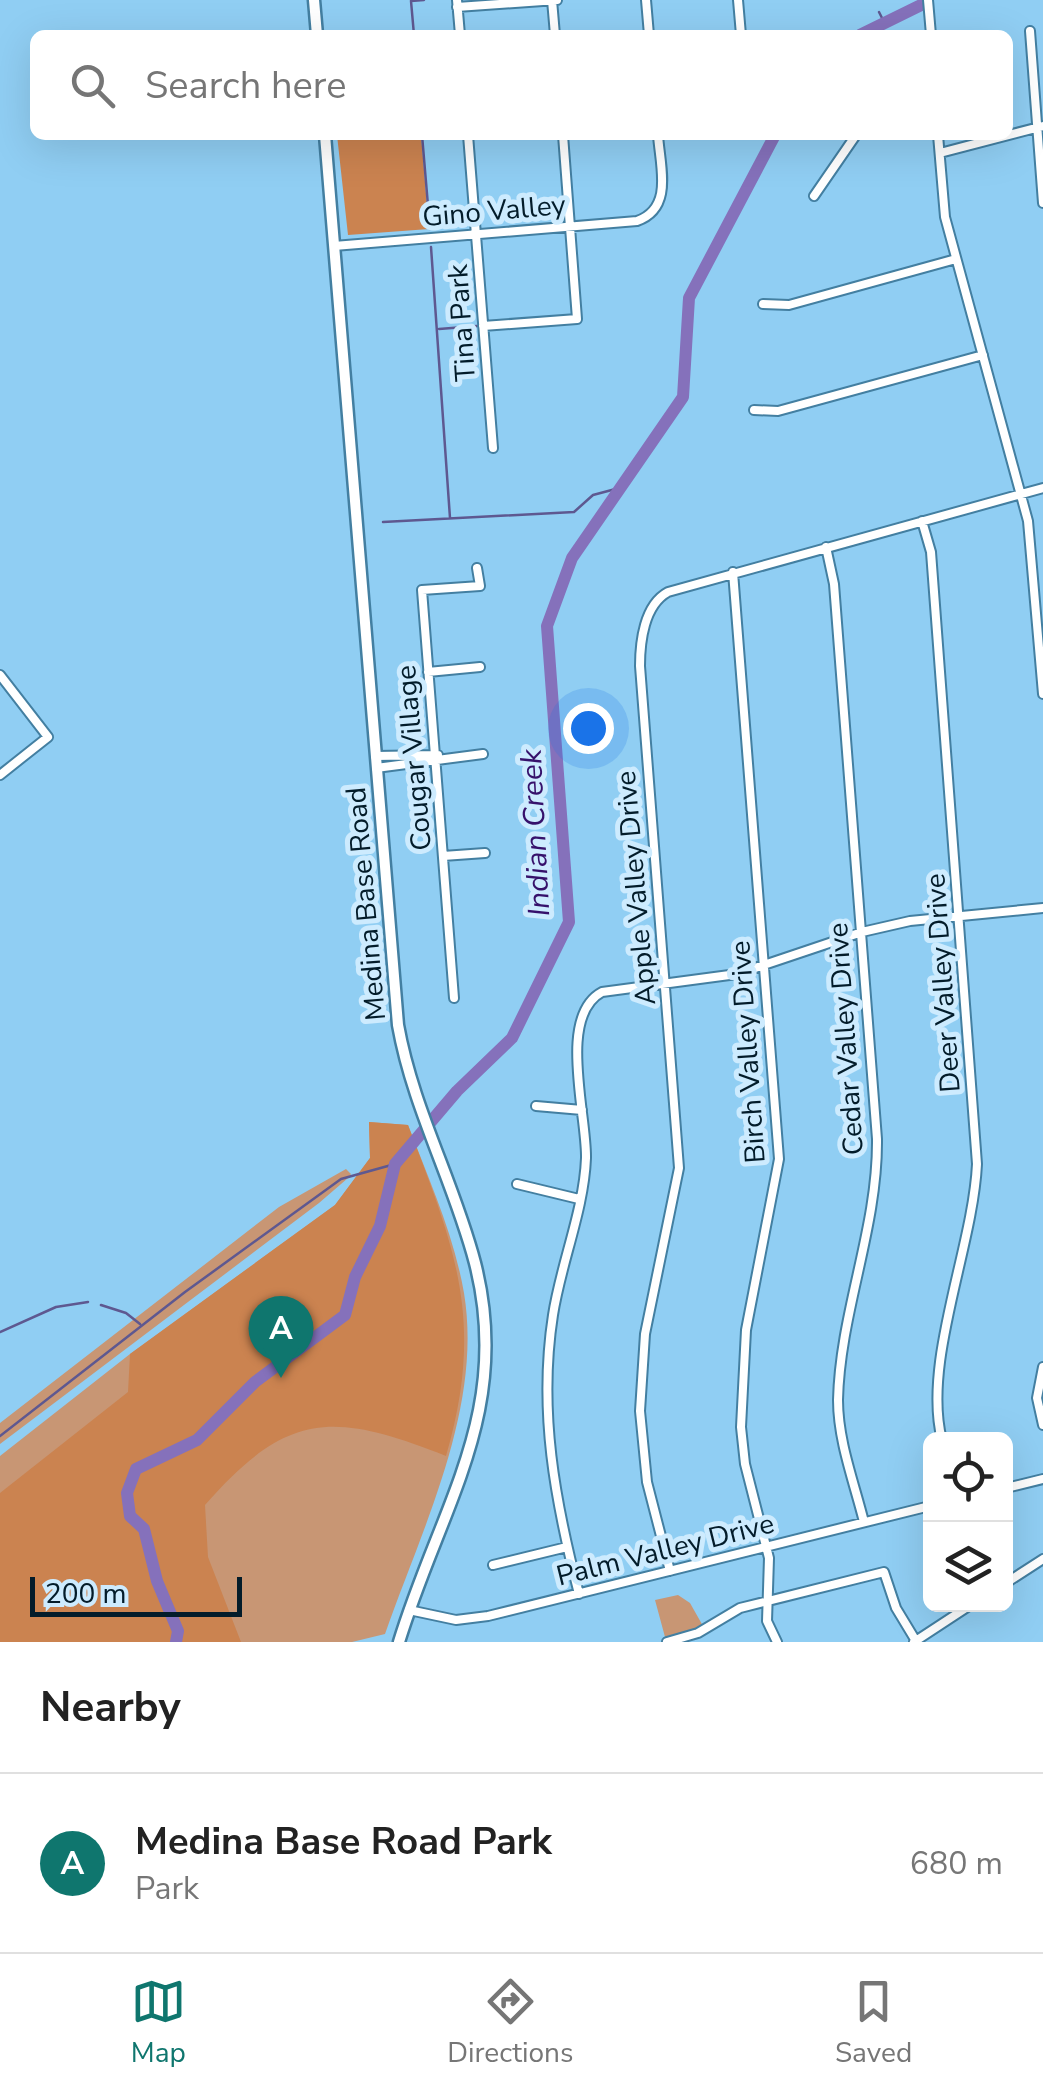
<!DOCTYPE html>
<html lang="en">
<head>
<meta charset="utf-8">
<style>
  body { margin:0; font-family:"Nunito Sans",sans-serif; background:#f2f2f2; color:#222 }
  .controls { position:absolute; right:30px; bottom:30px; display:grid; overflow:hidden; border-radius:15px; box-shadow:0 10px 40px #0002 }
  .controls button { width:90px; height:90px; display:grid; place-items:center; padding:0; border:0; border-bottom:2px solid #e0e0e0; background:#fff; color:#222; font:50px sans-serif }
  .scale { position:absolute; left:30px; bottom:25px; width:212px; box-sizing:border-box; padding-left:10px; border:5px solid #031c2a; border-top:0; font-size:28px; line-height:35px; white-space:nowrap; color:#031c2a; -webkit-text-stroke:8px #cdebfe; paint-order:stroke }
  .you { position:absolute; left:588px; top:728px; width:35px; height:35px; margin:-25px; border:8px solid #fff; border-radius:50%; background:#1a73e8; box-shadow:0 0 0 15px #1a73e833 }
  .badge { display:grid; place-items:center; width:65px; height:65px; border-radius:50%; background:#0f766e; color:#fff; font-size:32px; font-weight:700 }
  .pin { position:absolute; translate:-50% -82px; filter:drop-shadow(0 2px 5px #0008) }
  .pin::after { content:''; position:absolute; top:52px; width:35px; height:30px; background:inherit; clip-path:polygon(0 0,100% 0,50% 100%) }
  .list { margin:0; padding:0; list-style:none }
  h2 { display:flex; justify-content:space-between; align-items:center; height:130px; margin:0; padding:0 40px; font-size:42px }
  h2 small { font-size:32px; font-weight:400; color:#767676 }
  .list li { display:grid; grid-template-columns:65px 1fr auto; gap:30px; align-items:center; box-sizing:border-box; height:180px; padding:0 40px; border-top:2px solid #e0e0e0 }
  .list b { display:block; font-size:38px; white-space:nowrap }
  .list p { margin:0; font-size:32px; white-space:nowrap; color:#767676 }
  .list em { font-size:32px; font-style:normal; color:#767676 }
  .icon { flex:none; width:55px; height:55px; fill:none; stroke:currentColor; stroke-width:2; stroke-linecap:round; stroke-linejoin:round }
  .map { position:relative; flex:none; width:1043px; height:1642px; overflow:hidden }
  .search { position:absolute; background:#fff; box-shadow:0 10px 40px #0002; left:30px; right:30px; top:30px; height:110px; display:flex; align-items:center; gap:25px; box-sizing:border-box; padding:0 35px; border-radius:15px; color:#767676; font-size:38px }
  .sheet { height:310px; background:#fff }
  nav { display:flex; justify-content:space-around; align-items:center; box-sizing:border-box; height:140px; border-top:2px solid #e0e0e0; background:#fff; font-size:28px; color:#767676 }
  nav a { display:grid; justify-items:center; gap:5px }
  nav .on { color:#0f766e }
  .map>svg:first-child { display:block }
  .green { fill:#c89674 }
  .forest { fill:#cb8350 }
  .lines { fill:none; stroke-linecap:round; stroke-linejoin:round }
  .stream { stroke:#5e5890; stroke-width:2.5 }
  .river { stroke:#8571bb; stroke-width:12 }
  .minor-casing { stroke:#437fa1; stroke-width:12 }
  .tertiary-casing { stroke:#437fa1; stroke-width:15 }
  .minor { stroke:#fff; stroke-width:8 }
  .tertiary { stroke:#fff; stroke-width:10 }
  .labels { text-anchor:middle; stroke-width:10; stroke-linejoin:round; paint-order:stroke }
  .street-label { font-size:28px; fill:#031c2a; stroke:#cdebfe }
  .water-label { font-size:30px; font-style:italic; fill:#36116b; stroke:#cdebfe }
</style>
</head>
<body>
<div class="map">
<svg width="1043" height="1642" viewBox="0 0 1043 1642">
  <rect width="100%" height="100%" fill="#90cef3"/>
  <path class="green" d="M369,1122l39,3c21,55 46,110 56,168 19,115 -42,235 -79,341l-33,8h-352v-186l130,-102 205,-149 35,-47z
    M346,1169l5,5 -3,4 -29,25 -319,241v-21l279,-216z
    M678,1595l12,8 13,23 -38,11 -10,-37z"/>
  <path class="forest" d="M337,135h84l8,94 -81,6z
    M369,1122l39,3c48,126 77,196 38,331 -112,-44 -158,-46 -241,49l3,52 33,85h-241v-149l128,-101 2,-38 205,-149 35,-47z"/>
  <g class="lines">
    <path class="stream" d="M411,1l3,34
      M411,1l13,-1
      M879,12l4,8
      M422,135l8,94
      M431,247l19,271
      M439,329l38,-3
      M383,522l191,-10 19,-17 30,-8
      M101,1305l25,8 14,11
      M0,1332l56,-25 32,-5
      M0,1436l185,-144 156,-113 54,-15"/>
    <path class="river" d="M860,35l63,-31
      M176,1642l2,-11 -21,-50 -13,-52 -14,-13 -3,-23 9,-24 61,-29 58,-58 90,-67 10,-38 25,-51 15,-62 62,-73 55,-53 57,-116 -22,-296 25,-68 111,-161 6,-99 86,-163"/>
    <defs>
      <path id="minor" d="M457,0l3,35
        M552,0l3,35
        M646,0l3,35
        M738,0l3,35
        M928,0l3,35
        M457,7l100,-7
        M1030,31l13,172
        M468,135l25,313
        M938,135l7,82 83,304 15,173
        M940,153l103,-27
        M814,196l42,-61
        M334,246l303,-25c37,-13 23,-55 21,-86
        M763,304l26,1 167,-46
        M483,326l94,-7 -14,-184
        M754,410l24,1 205,-56
        M922,521l9,31 46,612c-4,84 -55,198 -35,276
        M826,547l8,37 43,555c1,89 -37,173 -39,261 0,41 16,82 26,122
        M733,572l46,587 -33,171 -5,97 4,37 24,94 -2,63 10,21
        M428,672l52,-5
        M0,675l48,62 -48,38
        M375,756l63,-1
        M376,768l107,-14
        M443,856l42,-3
        M454,998l-32,-408 58,-4 -3,-18
        M536,1106l46,4
        M517,1184l62,15
        M1043,1367l-6,31 6,27
        M1006,1488l37,-9
        M493,1565l74,-18
        M670,1571l-23,-89 -7,-71 5,-77 34,-166 -39,-502c0,-24 4,-61 28,-74l375,-104
        M1006,1583l37,-24
        M579,1594c-24,-93 -41,-183 -26,-279 8,-52 31,-105 33,-157 1,-43 -29,-142 16,-166l135,-18 125,-42 48,-11 133,-13
        M409,1610l47,10 32,-4 442,-110
        M667,1642l31,-9 42,-25 144,-36 12,36 20,33
        M914,1642l58,-38"/>
      <path id="tertiary" d="M314,0l3,35
        M325,135l73,890c15,84 56,157 77,238 38,149 -35,244 -76,379"/>
    </defs>
    <use href="#minor" class="minor-casing"/>
    <use href="#tertiary" class="tertiary-casing"/>
    <use href="#minor" class="minor"/>
    <use href="#tertiary" class="tertiary"/>
  </g>
  <g class="labels">
    <g class="street-label">
      <text transform="translate(494 210) rotate(-5)" y="10">Gino Valley</text>
      <text transform="translate(461 323) rotate(-94)" y="10">Tina Park</text>
      <text transform="translate(413 758) rotate(-95)" y="10">Cougar Village</text>
      <text transform="translate(635 888) rotate(-95)" y="10">Apple Valley Drive</text>
      <text transform="translate(365 904) rotate(-95)" y="10">Medina Base Road</text>
      <text transform="translate(942 983) rotate(-94)" y="10">Deer Valley Drive</text>
      <text transform="translate(845 1039) rotate(-94)" y="10">Cedar Valley Drive</text>
      <text transform="translate(747 1052) rotate(-94)" y="10">Birch Valley Drive</text>
      <text transform="translate(665 1549) rotate(-14)" y="10">Palm Valley Drive</text>
    </g>
    <g class="water-label">
      <text transform="translate(535 833) rotate(-93)" y="10">Indian Creek</text>
    </g>
  </g>
</svg>
<div class="controls">
<button><svg class="icon" aria-label="locate" viewBox="0 0 24 24"><circle cx="12" cy="12" r="6"/><path d="M12 2v4M12 18v4M2 12h4M18 12h4"/></svg></button>
<button><svg class="icon" aria-label="layers" viewBox="0 0 24 24"><path d="M12 4l9 5-9 5-9-5zM3 14l9 5 9-5"/></svg></button>
</div>
<div class="scale">200 m</div>
<div class="you"></div>
<div class="pin badge" style="left:281px;top:1378px">A</div>
<div class="search"><svg class="icon" aria-label="search" viewBox="0 0 24 24"><circle cx="10" cy="10" r="6"/><path d="M15 15l6 6"/></svg>Search here</div>
</div>
<section class="sheet">
<h2>Nearby<small></small></h2>
<ul class="list">
<li><span class="badge">A</span><div><b>Medina Base Road Park</b><p>Park</p></div><em>680 m</em></li>
</ul>
</section>
<nav>
<a class="on"><svg class="icon" aria-label="map" viewBox="0 0 24 24"><path d="M3 6l6-2 6 2 6-2v14l-6 2-6-2-6 2zM9 4v14M15 6v14"/></svg>Map</a>
<a><svg class="icon" aria-label="directions" viewBox="0 0 24 24"><path d="M12 3l9 9-9 9-9-9zM9 14v-3h6M13 9l2 2-2 2"/></svg>Directions</a>
<a><svg class="icon" aria-label="saved" viewBox="0 0 24 24"><path d="M7 4h10v16l-5-4-5 4z"/></svg>Saved</a>
</nav>
</body>
</html>
